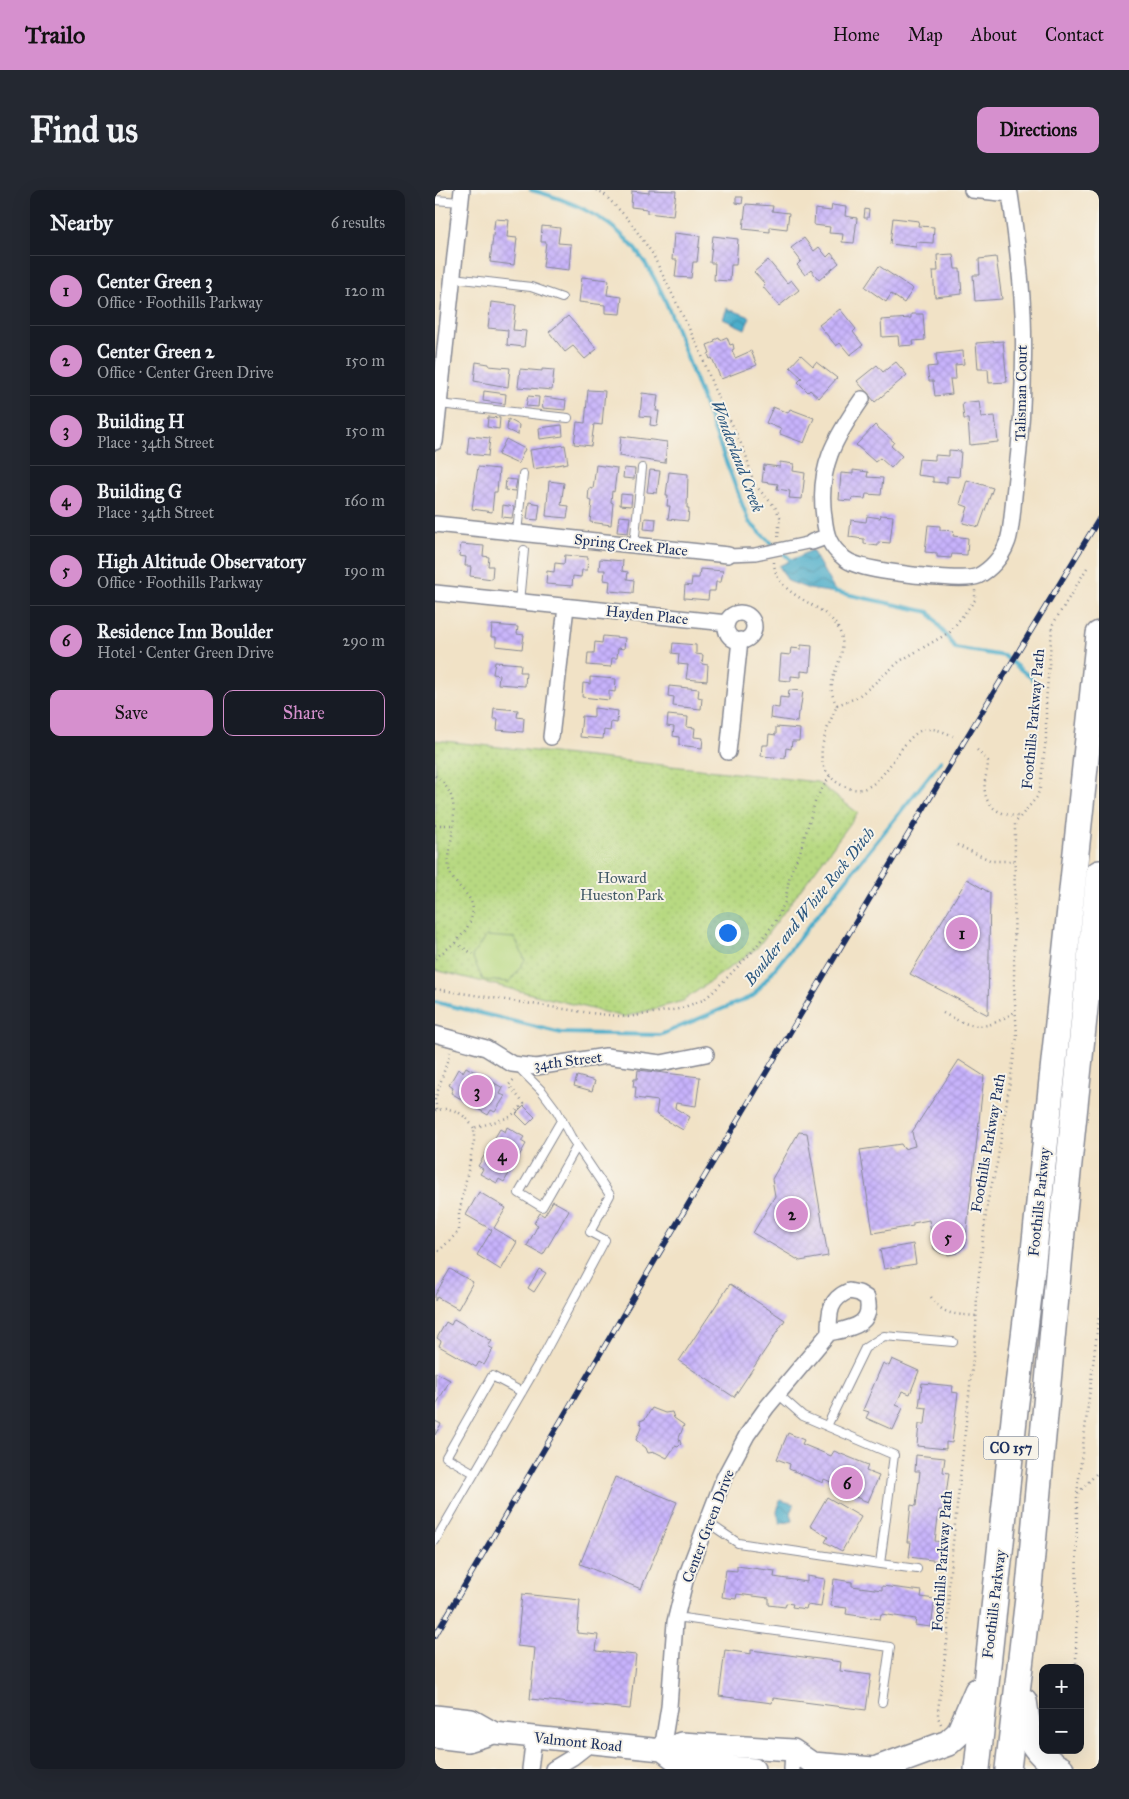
<!DOCTYPE html>
<html lang="en">
<head>
<meta charset="utf-8">
<style>
  body { margin:0; font-family:"IM FELL Great Primer",serif; background:#242831; color:#f1f3f6 }
  .controls { position:absolute; right:15px; bottom:15px; display:grid; overflow:hidden; border-radius:10px; box-shadow:0 5px 20px #0002 }
  .controls button { width:45px; height:45px; display:grid; place-items:center; padding:0; border:0; border-bottom:1px solid #363941; background:#171b24; color:#f1f3f6; font:25px sans-serif }
  .you { position:absolute; left:292px; top:742px; width:18px; height:18px; margin:-12px; border:4px solid #fff; border-radius:50%; background:#1a73e8; box-shadow:0 0 0 8px #1a73e833 }
  .badge { display:grid; place-items:center; width:32px; height:32px; border-radius:50%; background:#d690ce; color:#111; font-size:16px; font-weight:700 }
  .pin { position:absolute; translate:-50% -50%; border:2px solid #fff; box-shadow:0 1px 5px #0006 }
  .list { margin:0; padding:0; list-style:none }
  h2 { display:flex; justify-content:space-between; align-items:center; height:65px; margin:0; padding:0 20px; font-size:21px }
  h2 small { font-size:16px; font-weight:400; color:#9ea1a6 }
  .list li { display:grid; grid-template-columns:32px 1fr auto; gap:15px; align-items:center; box-sizing:border-box; height:70px; padding:0 20px; border-top:1px solid #363941 }
  .list b { display:block; font-size:19px; white-space:nowrap }
  .list p { margin:0; font-size:16px; white-space:nowrap; color:#9ea1a6 }
  .list em { font-size:16px; font-style:normal; color:#9ea1a6 }
  .actions { display:flex; gap:10px; padding:15px 20px }
  .actions a { flex:1; padding:11px 0; border:1px solid #d690ce; border-radius:10px; text-align:center; font-size:18px; color:#d690ce }
  .actions .main { background:#d690ce; color:#111 }
  .map { position:relative; flex:none; width:664px; height:1579px; overflow:hidden; border-radius:10px }
  header { display:flex; align-items:center; gap:30px; box-sizing:border-box; height:70px; padding:0 25px; background:#d690ce; color:#111 }
  header strong { font-size:24px }
  nav { display:flex; gap:28px; margin-inline-start:auto; font-size:18px }
  .intro { display:flex; align-items:center; justify-content:space-between; box-sizing:border-box; height:120px; padding:0 30px }
  h1 { margin:0; font-size:35px }
  .button { padding:12px 22px; border-radius:10px; background:#d690ce; color:#111; font-size:18px; font-weight:700 }
  main { display:flex; gap:30px; padding:0 30px }
  aside { flex:1; background:#171b24; border-radius:10px; box-shadow:0 5px 20px #0002 }
  .map>svg:first-child { display:block }
  .green { fill:url(#green-dots); stroke:#698470 }
  .pitch { fill:#b7d981; stroke:#698470 }
  .water { fill:url(#water-waves); stroke:#336e94 }
  .lines { fill:none; stroke-linecap:round; stroke-linejoin:round }
  .stream { stroke:#4badca; stroke-width:4 }
  .building { fill:url(#building-cross-hatch) }
  .service-casing { stroke:#868892; stroke-width:10 }
  .pedestrian-casing { stroke:#868892; stroke-width:14 }
  .minor-casing { stroke:#868892; stroke-width:18 }
  .secondary-casing { stroke:#868892; stroke-width:24 }
  .trunk-casing { stroke:#868892; stroke-width:28 }
  .path { stroke:#868892; stroke-width:2.5; stroke-dasharray:1 4; stroke-linecap:butt }
  .service { stroke:#fff; stroke-width:8 }
  .pedestrian { stroke:#fff; stroke-width:11 }
  .minor { stroke:#fff; stroke-width:15 }
  .secondary { stroke:#fff; stroke-width:21 }
  .trunk { stroke:#fff; stroke-width:25 }
  .rail-casing { stroke:#1b2f5e; stroke-width:5.5 }
  .rail { stroke:#f7f3e8; stroke-width:4; stroke-dasharray:11; stroke-linecap:butt }
  .labels { text-anchor:middle; stroke-width:4; stroke-linejoin:round; paint-order:stroke }
  .shield { fill:#f7f3e8; stroke:#5d6a87; stroke-width:1 }
  .shield-label { font-size:14px; font-weight:bold; fill:#1b2f5e }
  .street-label { font-size:15px; fill:#1b2f5e; stroke:#f7f3e8 }
  .park-label { font-size:15px; fill:#425a67; stroke:#f7f3e8 }
  .water-label { font-size:16px; font-style:italic; fill:#29557e; stroke:#f7f3e8 }
</style>
</head>
<body>
<header>
<strong>Trailo</strong>
<nav><a>Home</a><a>Map</a><a>About</a><a>Contact</a></nav>
</header>
<div class="intro"><h1>Find us</h1><a class="button">Directions</a></div>
<main>
<aside>
<h2>Nearby<small>6 results</small></h2>
<ul class="list">
<li><span class="badge">1</span><div><b>Center Green 3</b><p>Office · Foothills Parkway</p></div><em>120 m</em></li>
<li><span class="badge">2</span><div><b>Center Green 2</b><p>Office · Center Green Drive</p></div><em>150 m</em></li>
<li><span class="badge">3</span><div><b>Building H</b><p>Place · 34th Street</p></div><em>150 m</em></li>
<li><span class="badge">4</span><div><b>Building G</b><p>Place · 34th Street</p></div><em>160 m</em></li>
<li><span class="badge">5</span><div><b>High Altitude Observatory</b><p>Office · Foothills Parkway</p></div><em>190 m</em></li>
<li><span class="badge">6</span><div><b>Residence Inn Boulder</b><p>Hotel · Center Green Drive</p></div><em>290 m</em></li>
</ul>
<div class="actions"><a class="main">Save</a><a>Share</a></div>
</aside>
<div class="map">
<svg width="664" height="1579" viewBox="0 0 664 1579">
  <defs>
    <pattern id="green-dots" width="8" height="8" patternUnits="userSpaceOnUse" patternTransform="scale(1.25)"><rect width="8" height="8" fill="#b7d981"/><path d="M2 2h.1M6 6h.1" fill="none" stroke="#9dbb72" stroke-width="1.8" stroke-linecap="round"/></pattern>
    <pattern id="water-waves" width="16" height="10" patternUnits="userSpaceOnUse" patternTransform="scale(1.25)"><rect width="16" height="10" fill="#4badca"/><path d="M0 5q4-4 8 0t8 0" fill="none" stroke="#3e8da7"/></pattern>
    <pattern id="building-cross-hatch" width="8" height="8" patternUnits="userSpaceOnUse" patternTransform="scale(1.25)"><rect width="8" height="8" fill="#c7b2fb"/><path d="M0 0l8 8M0 8l8-8" fill="none" stroke="#aa99da"/></pattern>
  </defs>
  <rect width="100%" height="100%" fill="#f7f3e8"/>
  <filter id="ink" filterUnits="userSpaceOnUse"><feTurbulence type="fractalNoise" baseFrequency=".02" numOctaves="2"/><feDisplacementMap in="SourceGraphic" scale="10" xChannelSelector="R" yChannelSelector="G"/><feConvolveMatrix kernelMatrix="1 2 1 2 8 2 1 2 1" color-interpolation-filters="sRGB"/></filter>
  <filter id="wash" filterUnits="userSpaceOnUse"><feTurbulence type="fractalNoise" baseFrequency=".0096" numOctaves="4" result="noise"/><feDisplacementMap in="SourceGraphic" scale="20" xChannelSelector="R" yChannelSelector="G"/><feGaussianBlur stdDeviation="1.12" result="paint"/><feColorMatrix in="noise" values="0 0 0 0 0 0 0 0 0 0 0 0 0 0 0 0 0 1.4 0 .05"/><feComposite in="paint" operator="in"/></filter>
  <g filter="url(#wash)">
    <rect width="100%" height="100%" fill="#f1e2c6"/>
    <path class="green" d="M0,550l382,42 41,31 -101,135 -74,53 -59,16 -189,-47z"/>
    <path class="pitch" d="M51,746l29,2 10,22 -15,22 -27,-2 -11,-24z"/>
    <path class="water" d="M292,118l23,9 -5,12 -22,-10z
      M377,360l24,43 -27,-4 -21,-8 -9,-15z
      M345,1310l14,4 -3,9 2,8 -13,3 -3,-12z"/>
    <g class="lines">
      <path class="stream" d="M96,0c35,9 70,23 96,50 35,37 49,89 67,136 18,48 36,97 55,146l26,25
        M346,361l13,12
        M397,401l97,21 26,36 49,8 36,29
        M0,812l126,31 99,2 93,-39 188,-235"/>
    </g>
    <g id="blocks">
      <path class="building" d="M214,0l27,1 -3,25 -26,-3v-4l-16,-2 1,-16 17,2z
        M301,7h7l-1,7 -6,-1z
        M311,14l27,2 -1,5 17,2 -2,16 -17,-2v5l-27,-3z
        M397,15l14,2 -1,9 12,2 -3,25 -12,-1 1,-8 -14,-1 1,-6 -16,-2 1,-16 16,2z
        M430,19l4,1 -1,8h-4z
        M458,28l26,3 -1,5 16,1 -1,16 -17,-1v5l-26,-3z
        M60,29l14,1 -2,17 10,1 -3,27 -24,-3z
        M107,36l18,2 -2,15 13,1 -2,26 -26,-3 3,-25h-5z
        M239,43l26,3 -3,26h-4l-2,16 -16,-1 2,-17h-5z
        M278,46l25,3 -2,26h-5l-1,16 -16,-1 1,-17h-5z
        M369,48l10,13 5,-4 8,10 4,-4 8,10 -20,17 -8,-10 -6,5 -8,-10 4,-4 -10,-13z
        M518,64l2,15h5l2,25 -27,3 -2,-26h5l-1,-16z
        M561,67l6,42 -27,2 -2,-26h7l-1,-16z
        M333,70l19,23 4,-3 8,10 -20,16 -16,-19 2,-3 -11,-12z
        M444,76l34,23 -9,14 -13,-9 -5,8 -21,-15z
        M147,87l27,3 -2,15 15,2 -2,17 -15,-1v-8l-26,-3z
        M56,112l25,3 -3,25 13,1 -2,16 -17,-2 1,-15 -20,-2z
        M405,119l16,20 -3,3 10,13 -13,10 -10,-12 -4,3 -17,-21z
        M476,124h12l2,26 -12,1 1,4 -15,1 -1,-10 -16,1 -1,-17 30,-2z
        M133,126l29,33 -12,10 -12,-13 -8,6 -16,-20z
        M292,147l3,8 3,-1 1,5 -2,1 3,8 16,-7 6,14 -36,14 -9,-21 -2,1 -2,-5 2,-1 -3,-8 8,-3 -1,-2 5,-2 1,2z
        M568,151l4,41 -18,1 -1,-14h-10l-2,-26z
        M528,161l1,13 -9,1 1,14h-6l2,15 -17,2 -2,-15h-4l-2,-14 10,-1 -1,-12z
        M366,165l12,11 3,-4 21,16 -18,20 -9,-8 -2,2 -10,-10 4,-4 -12,-11z
        M41,172l13,2v2l21,2 -2,19 -34,-6z
        M461,172l11,13 -32,27 -18,-21 20,-16 6,7z
        M85,179l22,2v-2l12,1 -2,20 -34,-3z
        M153,200l17,1 -3,34 -8,-1 -3,22 -17,-2 3,-22 8,1z
        M49,201l22,3 -1,10 -22,-3z
        M207,203l16,2 -2,16h3l-2,15 -7,-1 1,-8 -11,-1z
        M93,206l11,1 -1,10 -12,-1z
        M109,207l22,3 -1,10 -23,-2z
        M544,211l2,16 14,-1 3,26 -28,3 -2,-26h-4l-2,-16z
        M338,217l15,6 2,-4 24,9 -10,25 -24,-9 1,-5 -15,-6z
        M53,227l12,1 -1,11 -12,-2z
        M73,229l11,6 -1,10 -11,-5z
        M127,235l1,11 -23,3 -1,-11z
        M440,235l19,17 -3,4 11,10 -11,12 -11,-10 -5,4 -19,-17z
        M34,246l21,2 -2,18 -21,-2z
        M186,246l46,6 -2,21 -46,-7z
        M71,249l19,10 -7,15 -20,-9z
        M130,255l3,18 -35,6 -3,-19z
        M514,260l12,1 -2,26 -12,-1v7l-14,-1v-5l-16,-2 2,-16 16,1v-5l14,1z
        M345,272l14,2 -1,7 12,2 -3,26 -13,-1 1,-7 -13,-2 1,-5 -16,-2 2,-17 16,2z
        M161,275l21,3 -3,24 -2,-1 -1,11 2,1 -2,22 -21,-3 2,-21 -4,-1 1,-12 4,1z
        M43,277l21,2 -2,23h-3l-2,20 -20,-3z
        M189,278l11,1 -1,10 -11,-1z
        M215,280l10,1 -3,22 -10,-1z
        M418,280l15,2 -1,5 16,1 -2,17 -15,-1 -1,5 -13,-1 -1,3 -12,-1 2,-27 12,1z
        M234,282l19,2 -1,34h2l-1,13 -20,-2 2,-13h-3l1,-11h-2z
        M71,289l11,1 -2,11 -10,-1z
        M532,290l26,8 -14,39 -16,-4 5,-16 -8,-3z
        M114,291l15,2 -3,22 8,1 -2,12 -21,-2z
        M186,304l11,1 -1,11 -11,-1z
        M94,312l11,2 -2,16 -11,-1z
        M68,315l11,2 -2,11 -10,-1z
        M446,325l12,1 -3,27 -12,-1v4l-14,-2v-5l-15,-2 2,-17 15,2 1,-6 13,2z
        M184,326l11,1 -2,16 -11,-1z
        M210,328l11,1 -1,11 -11,-1z
        M493,335l12,1v4l14,1 -1,5 15,2 -1,17 -15,-1 -1,4 -14,-1v-4l-12,-1z
        M26,354l23,2 -1,10 6,1 -1,9h5l-1,13 -22,-3 1,-10h-6l1,-9 -7,-1z
        M130,365l23,2 -1,13h-5l-1,7 -8,-1 -1,10 -26,-2 1,-13 7,1 1,-9 9,1z
        M165,369l23,2 -1,10 6,1 -1,7 7,1 -1,13 -24,-2 1,-10 -6,-1 1,-10h-6z
        M265,379l23,2 -2,11h-5l-1,9h-6l-1,9 -24,-2 1,-13 6,1 1,-8h7z
        M57,435l26,2 -1,7 7,1 -2,14 -26,-3v-9h-5z
        M168,446l22,2 -1,11 -6,-1 -1,10h-5l-1,9 -24,-2 1,-12h6l1,-11 7,1z
        M238,453l23,2v9l7,1 -1,9 6,1 -1,16 -21,-2 2,-14 -10,-1 1,-10 -7,-1z
        M366,455l11,1 -2,26 -9,-1v6l-10,-1v5l-12,-1 2,-26 9,1 1,-7 10,1z
        M60,472l26,2 -1,8h6l-1,14 -27,-2 1,-9 -6,-1z
        M155,487l26,2 -1,13 -6,-1v9l-27,-3 1,-14 7,1z
        M234,496l30,3 -1,8 4,1 -1,11 -28,-3 1,-9 -6,-1z
        M354,500l14,1 -3,21h-2l-1,10 -27,-4 1,-11 8,1 1,-11 8,1z
        M59,518l24,2 -1,7 7,1 -1,14 -26,-2 1,-11h-5z
        M159,518l24,3 -1,12 -6,-1 -1,9 -6,-1 -1,9 -23,-2 2,-21 12,1z
        M233,525l20,2 -1,10 8,1 -1,9 9,1 -1,10 -23,-3v-8l-6,-1 1,-9 -7,-1z
        M341,537l24,2 -1,12h-7l-1,8 -5,-1 -1,10 -24,-2 1,-11h6l1,-11 7,1z
        M532,689l23,14 -2,122 -78,-41z
        M524,870l25,16 -19,170 -8,7 -8,2 -9,-2 -6,-4 -5,-29 -16,3v3l-40,7 -13,-83 41,-6 3,5 11,-3 -3,-14z
        M31,877l37,21 -3,6 5,2 -10,16 -4,-2 -3,5 -37,-22 2,-5 -4,-3 9,-16 5,3z
        M203,880l62,7 -4,29 -20,-3 -1,5 15,9 -7,13 -27,-16 2,-13 -23,-3 1,-11h-3l1,-8h3z
        M142,886l18,5 -3,10 -18,-5z
        M89,916l11,11 -8,8 -11,-11z
        M72,937l17,10 -3,4 5,3 -22,38 -5,-3 -2,4 -17,-9 3,-5 -5,-3 22,-37 5,3z
        M364,942l8,1 21,123 -28,5 -47,-28 22,-37 -3,-17z
        M44,1002l27,16 -12,20 23,14 -16,28 -24,-15 15,-25 -26,-15z
        M118,1011l16,9 -26,45 -16,-9 11,-21 -4,-2 6,-10 4,3z
        M478,1054l3,20 -32,5 -4,-19z
        M15,1079l23,13 -15,27 -21,-12 -2,4v-6z
        M104,1079l7,4 -12,19 -6,-4z
        M295,1094l55,36 -51,77 -55,-36z
        M19,1129l38,22 -4,5 5,3 -9,16 -5,-3 -3,5 -37,-21 2,-5 -4,-3 9,-16 5,3z
        M457,1169l27,12 -9,23 -8,-3 -6,14 7,3 -10,22 -27,-12 3,-6 -6,-2 20,-47 6,3z
        M0,1182l15,8 -15,27z
        M487,1193l31,3 -1,6 6,1 -6,50 -6,-1v7l-29,-3 2,-22h6l2,-16 -8,-1z
        M217,1218l13,5 7,-1 2,6 10,7 -5,13 2,6 -3,3 -3,-1 -8,12 -12,-6 -7,1 -2,-5 -10,-8 5,-12 -1,-7 5,-2z
        M0,1231l6,3 -6,11z
        M353,1243l16,7 -2,4 29,12 3,-5 34,14 -2,6 13,5 -11,26 -15,-6 1,-4 -30,-13 -1,4 -34,-14 1,-5 -13,-5z
        M481,1265l29,3 -2,14 6,1 -5,37h-5l-4,31 7,1 -3,19 -30,-4 2,-15h-4l4,-37 5,1 4,-35h-5z
        M180,1287l62,25 -36,87 -61,-25z
        M392,1307l34,20 -19,34 -17,-9 3,-5 -18,-11z
        M302,1376l38,5 -1,6 33,5v-6l18,3 -4,28 -14,-2 -1,4 -14,-2 1,-3 -7,-1 -1,4 -16,-2v-7l-32,-4 -1,5 -14,-2 4,-27 11,1z
        M399,1389l18,3v4l30,4v-4l40,5 -1,6 14,2 -4,28 -16,-2 1,-6 -35,-5 -1,5 -34,-5 1,-6 -16,-2z
        M87,1404l58,6 -3,33 21,2 -2,16 40,4 -6,54 -100,-10 5,-51 -18,-2z
        M290,1460l26,4v-4l90,12 -1,9 31,4 -5,35 -93,-12 -1,5 -53,-7z"/>
    </g>
  </g>
  <g filter="url(#ink)">
    <use href="#blocks" fill-opacity="0" stroke="#868892" stroke-width="1"/>
    <g class="lines">
      <defs>
        <path id="service" d="M0,10l25,2
          M18,88l78,9 31,11
          M4,214l129,14
          M82,343l6,-59
          M199,355l8,-77
          M84,412l5,-52
          M127,929l-43,74 23,14 35,-61
          M392,1236l38,-78 19,-12 69,6
          M39,1283l-28,-16 46,-81 30,16
          M272,1332l31,21 142,21 14,-109 -91,-39 -25,-22
          M0,1351l109,-187 61,-114 -15,-8 20,-37 -39,-58 -14,-26 -15,-20 -20,-20v-5
          M445,1374l37,5
          M241,1427l214,30 -8,55"/>
        <path id="pedestrian" d="M293,365l27,-1 57,-12"/>
        <path id="minor" d="M427,209c-27,39 -45,68 -38,118 2,19 5,29 21,42 13,10 52,14 69,16 12,1 54,6 64,1 12,-6 24,-19 29,-33 5,-10 6,-42 8,-56 7,-57 10,-115 8,-173 -2,-40 -7,-80 -13,-120l-38,-4
          M0,252l27,-252
          M0,334l293,31
          M377,352l14,-5
          M0,403l292,30
          M291 437a14 14 0 1 1 28 0a14 14 0 1 1-28 0Z
          M116,547l15,-130
          M293,562l12,-112
          M0,844l51,14 26,16 24,3 70,-11 55,7 45,-9
          M414,1101l10,2 8,5c7,28 -17,30 -38,35 0,-20 0,-34 20,-42z
          M227,1560l7,-43 6,-85 11,-45 38,-99 23,-43 20,-28 62,-74
          M95,1579l4,-32
          M118,1579l20,-12 18,-14
          M357,1579l1,-19"/>
        <path id="secondary" d="M0,1526l36,4 23,13
          M0,1547l33,4 26,-8 168,17 19,-7 112,7 19,13 74,6
          M227,1560l17,13 75,6"/>
        <path id="trunk" d="M589,1511c2,11 3,25 6,36 4,12 20,27 31,32
          M445,1578l68,-25 11,-10 18,-42
          M542,1579l38,-359 16,-131 68,-645
          M573,1579l20,-171 35,-377 36,-348"/>
      </defs>
      <use href="#service" class="service-casing"/>
      <use href="#pedestrian" class="pedestrian-casing"/>
      <use href="#minor" class="minor-casing"/>
      <use href="#secondary" class="secondary-casing"/>
      <use href="#trunk" class="trunk-casing"/>
      <path class="path" d="M161,0l7,3 25,26 24,34 49,100 13,36 21,41 11,25 8,29 21,23 5,10 -2,20
        M339,372c1,38 54,39 66,70 11,26 -20,48 -3,73 -8,21 -26,51 -7,71 6,7 11,9 19,12 33,11 46,-44 71,-57 11,-5 22,0 33,5
        M402,515l19,-7 13,-10 31,-27 50,-29 25,-32v-11
        M542,560l11,11c0,10 -5,21 -3,31 2,18 20,24 35,24
        M0,586c27,19 18,46 15,74 -1,6 -2,13 -1,19 4,19 28,25 23,46 -4,19 -22,32 -37,43
        M0,635h17
        M522,655l35,16h22
        M21,753l17,11
        M0,799l155,24 38,4 51,-8 24,-9 10,-8 38,-39 24,-31 10,-20 5,-28 10,-22 16,-53 14,-23
        M508,823c32,17 42,18 73,-2
        M2,920l-2,-10 15,-48
        M0,921c18,-6 29,3 39,17
        M0,1065l24,-24v-17l15,-73v-13l36,-11 14,-13 -15,-19 7,-8
        M496,1107c12,19 24,17 45,19
        M643,1303l21,-22
        M641,1478l1,-174 22,-178
        M506,1534l-3,-7v-7l10,-75 1,-55 27,-250 1,-38 10,-88 10,-41 20,-126 -3,-51 1,-163 22,-26 3,-9 6,-50v-36l6,-73 1,-5 34,-56"/>
      <use href="#service" class="service"/>
      <use href="#pedestrian" class="pedestrian"/>
      <use href="#minor" class="minor"/>
      <use href="#secondary" class="secondary"/>
      <use href="#trunk" class="trunk"/>
      <defs>
        <path id="rail" d="M0,1446c218,-374 438,-747 664,-1117"/>
      </defs>
      <use href="#rail" class="rail-casing"/>
      <use href="#rail" class="rail"/>
    </g>
  </g>
  <g class="labels">
    <rect class="shield" x="548.5" y="1246.5" width="55" height="23" rx="4"/>
    <g class="shield-label">
      <text x="576" y="1263">CO 157</text>
    </g>
    <g class="street-label">
      <text transform="translate(586 203) rotate(-89)" y="5">Talisman Court</text>
      <text transform="translate(196 355) rotate(6)" y="5">Spring Creek Place</text>
      <text transform="translate(212 425) rotate(6)" y="5">Hayden Place</text>
      <text transform="translate(598 529) rotate(-85)" y="5">Foothills Parkway Path</text>
      <text transform="translate(133 871) rotate(-7)" y="5">34th Street</text>
      <text transform="translate(553 953) rotate(-80)" y="5">Foothills Parkway Path</text>
      <text transform="translate(604 1012) rotate(-84)" y="5">Foothills Parkway</text>
      <text transform="translate(273 1336) rotate(-69)" y="5">Center Green Drive</text>
      <text transform="translate(507 1371) rotate(-86)" y="5">Foothills Parkway Path</text>
      <text transform="translate(559 1414) rotate(-83)" y="5">Foothills Parkway</text>
      <text transform="translate(143 1552) rotate(6)" y="5">Valmont Road</text>
    </g>
    <g class="park-label">
      <text x="187" y="693">Howard<tspan x="187" dy="17">Hueston Park</tspan></text>
    </g>
    <g class="water-label">
      <text transform="translate(303 266) rotate(69)" y="6">Wonderland Creek</text>
      <text transform="translate(374 716) rotate(-51)" y="6">Boulder and White Rock Ditch</text>
    </g>
  </g>
</svg>
<div class="controls">
<button>+</button>
<button>−</button>
</div>
<div class="you"></div>
<div class="pin badge" style="left:527px;top:743px">1</div>
<div class="pin badge" style="left:357px;top:1024px">2</div>
<div class="pin badge" style="left:42px;top:901px">3</div>
<div class="pin badge" style="left:67px;top:965px">4</div>
<div class="pin badge" style="left:513px;top:1047px">5</div>
<div class="pin badge" style="left:412px;top:1293px">6</div>
</div>
</main>
</body>
</html>
